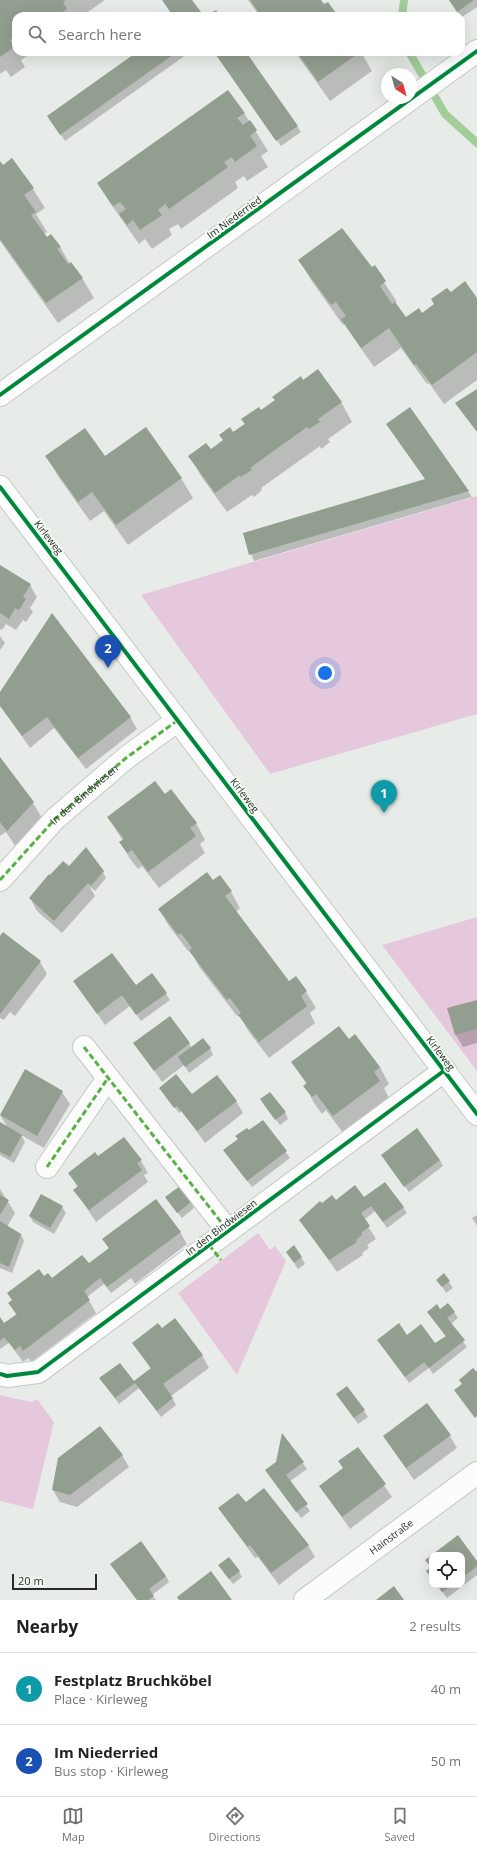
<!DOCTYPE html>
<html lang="en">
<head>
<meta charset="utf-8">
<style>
  body { margin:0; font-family:"Open Sans",sans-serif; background:#f6f6f6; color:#222 }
  .controls { position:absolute; right:12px; bottom:12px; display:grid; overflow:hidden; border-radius:8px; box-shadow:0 4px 16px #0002 }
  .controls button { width:36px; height:36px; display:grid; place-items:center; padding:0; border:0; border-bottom:1px solid #e0e0e0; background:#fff; color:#222; font:20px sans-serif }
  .compass { position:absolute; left:381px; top:68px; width:36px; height:36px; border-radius:50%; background:#fff; box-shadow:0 4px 16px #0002; rotate:143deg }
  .scale { position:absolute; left:12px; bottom:10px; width:85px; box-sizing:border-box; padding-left:4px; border:2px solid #282b28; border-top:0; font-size:11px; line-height:14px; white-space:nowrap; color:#282b28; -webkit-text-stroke:3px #f4fbf3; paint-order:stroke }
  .you { position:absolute; left:325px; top:673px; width:14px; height:14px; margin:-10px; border:3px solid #fff; border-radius:50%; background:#1a73e8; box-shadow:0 0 0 6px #1a73e833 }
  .badge { display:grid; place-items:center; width:26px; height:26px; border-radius:50%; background:#6b6f6b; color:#fff; font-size:13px; font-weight:700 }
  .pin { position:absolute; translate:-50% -33px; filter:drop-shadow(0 1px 2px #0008) }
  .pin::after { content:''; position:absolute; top:21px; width:14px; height:12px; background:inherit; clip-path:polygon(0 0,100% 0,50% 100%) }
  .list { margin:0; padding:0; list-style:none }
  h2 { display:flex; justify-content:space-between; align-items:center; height:52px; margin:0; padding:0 16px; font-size:17px }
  h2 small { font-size:13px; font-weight:400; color:#767676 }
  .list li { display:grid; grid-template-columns:26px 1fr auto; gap:12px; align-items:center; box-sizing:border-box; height:72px; padding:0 16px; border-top:1px solid #e0e0e0 }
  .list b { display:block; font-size:15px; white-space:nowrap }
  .list p { margin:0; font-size:13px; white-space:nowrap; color:#767676 }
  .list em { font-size:13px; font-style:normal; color:#767676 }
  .icon { flex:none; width:22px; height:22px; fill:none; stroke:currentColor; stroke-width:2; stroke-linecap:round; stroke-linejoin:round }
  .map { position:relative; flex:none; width:477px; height:1600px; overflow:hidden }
  .search { position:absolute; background:#fff; box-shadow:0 4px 16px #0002; left:12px; right:12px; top:12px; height:44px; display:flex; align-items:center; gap:10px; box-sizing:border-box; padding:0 14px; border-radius:12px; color:#767676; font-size:15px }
  .sheet { height:196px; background:#fff }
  nav { display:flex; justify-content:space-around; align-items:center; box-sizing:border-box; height:56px; border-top:1px solid #e0e0e0; background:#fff; font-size:11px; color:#767676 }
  nav a { display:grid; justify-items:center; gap:2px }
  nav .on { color:#6b6f6b }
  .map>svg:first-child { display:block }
  .green { fill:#e6c8dc }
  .shadow { fill:#0003 }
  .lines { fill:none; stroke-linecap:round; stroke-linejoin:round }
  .stream { stroke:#a2cc9a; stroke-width:8 }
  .building { fill:#929e90 }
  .minor-casing { stroke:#c6c9c5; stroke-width:24 }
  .minor { stroke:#fcfcfc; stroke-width:22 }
  .quiet { stroke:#56b245; stroke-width:3; stroke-dasharray:6 3; stroke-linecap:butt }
  .cycleway-casing { stroke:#f4fbf3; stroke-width:6 }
  .cycleway { stroke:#00873e; stroke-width:4 }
  .labels { text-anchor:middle; stroke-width:4; stroke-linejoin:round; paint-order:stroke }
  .street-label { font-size:10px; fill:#282b28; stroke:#f4fbf3 }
</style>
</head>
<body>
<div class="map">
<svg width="477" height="1600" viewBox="0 0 477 1600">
  <rect width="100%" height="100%" fill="#e8ece8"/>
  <path class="green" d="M477,496v218l-207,60 -129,-179z
    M477,917v154l-95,-126z
    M258,1233l12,17 5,-4 11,15 -49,114 -59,-82z
    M0,1395l31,7 6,-3 17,23 -21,87 -33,-8z"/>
  <path class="shadow" d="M0,0h105l-23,16h-66v36h13l1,2 -9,6 4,7 -14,10 -5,-7 -6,4z
    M248,0h71l17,16h-76z
    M449,0h28v7l-15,10z
    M138,52h52l-125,89 -17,-25z
    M214,52h31l56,80 -20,14z
    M295,52h66l11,19 -42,30z
    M244,113l24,38 -7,5 7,11 -21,14 -3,-5 -9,6 3,6 -57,41 -3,-5 -9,5 3,6 -20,14 -7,-10 -6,5 -29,-41 -12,-19z
    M12,160l21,29 12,19 -9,6 11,18 -3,2 3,4 13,9 10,17 12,14 12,20 -36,25 -58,-82v-79l3,5z
    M299,260l73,9 2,-2 23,35 -2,1 11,16 16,-5 29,-21 26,6v81l-33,24 -15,-21 -2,1 -26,-36 -27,19 -30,-43 -1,1 -32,-45z
    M341,402l11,20 -24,17 2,3 -9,7 -1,-3 -59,42 1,2 -8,7 -2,-2 -25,17 -26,-36 -11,-20 21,-6 50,-39z
    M409,408l63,89 -218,64 -10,-27 182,-54 -39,-56z
    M47,457l58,1 76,20 12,20 -65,47 -24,-34 -14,10 -32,-45z
    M0,566l30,19 7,12 -7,11 3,4 -7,10 -3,-2 -7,10 -10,-6 -4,6 -2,-1z
    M0,636l5,7 -5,7z
    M0,694l130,23 7,12 -51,40 -32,-41 -24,20 -30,-43z
    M0,758l33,45 14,23 -27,27 -14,-21 -6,4z
    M164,796l32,27 9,17 -5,4 5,9 -46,35 -17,-22 -4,3 -8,-10 -9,-16 2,-2 -15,-24z
    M72,870l31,2 3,6 -11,13 -6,-5 6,10 -33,37 -25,-22 -7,-13 20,-21z
    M213,882l18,10 9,16 -4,4 53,71 6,-5 11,14 10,16 -6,5 5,10 -46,35 -20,-26 -10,-17 -2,1 -37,-48 -10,-18 -2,1 -19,-25 -10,-17z
    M0,937l40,25 7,12 -32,42 -5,-4 -6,8 -4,-2z
    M75,981l60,5 31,8 4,6 -29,21 -11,-15 -25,19z
    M477,1001v42l-14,4 -7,-12 -8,-26z
    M170,1017l22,31h18l3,7 -24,18 -5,-8 -22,17 -27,-39z
    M355,1035l25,32 9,17 -5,4 5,10 -46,35 -17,-23 -4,4 -8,-11 -9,-17 2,-1 -15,-23 57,-22z
    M62,1092l8,12 -26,44 -23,-13 4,7 -11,21 -14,-8v-32l8,5 -8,-13z
    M164,1094l72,7 7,12 -38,30 -23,-32 -3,2z
    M265,1106l20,6 3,7 -8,6z
    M263,1121l27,37 -38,29 -24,-31z
    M382,1155l58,5 3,6 -34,26z
    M98,1158l43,3 7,12 -4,2 4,7 -52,40 -21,-31 3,-3 -9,-15z
    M0,1189l15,24 -8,14 14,7 3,7 -12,32 -12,-5z
    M166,1198l25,4 3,6 -12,10z
    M364,1198l39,9 4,6 -20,15 -12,-17 -11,9 12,19 -9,6 2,3 -7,5 1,2 -26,17 -37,-52 22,-16z
    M62,1207l4,6 -12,21 -21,-12 -3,-6z
    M477,1215v11l-5,-8z
    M180,1232l7,12 -52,40 -4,-6 -20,15 -7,-9 -17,13 9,16 -65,49 -3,-4 -5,4 -14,-19 -9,6v-30l4,6 12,-10 -7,-12 35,-26 8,2 36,-14 21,-16 -5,-9z
    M287,1252l14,5 4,7 -7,5z
    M438,1280l11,2 4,6 -7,5z
    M428,1312h26l4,6 -7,6 16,23 -34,27 -4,-6 -20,15 -31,-43 29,-4 28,9 11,-8z
    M161,1329l41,26 7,13 -38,28 5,9 -15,12 -22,-29 -20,16 -18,-25 32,3 18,-13 -18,-26z
    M337,1395l27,16 4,6 -10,7z
    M283,1435l24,34 -18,13 21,29 -9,7 -35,-47 11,-9z
    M450,1436l7,12 -43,32 -30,-43z
    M358,1448l34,49 -42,32 -30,-43 24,-17z
    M122,1455l7,12 -52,40 -17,-5 -7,-12z
    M220,1508l88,37 7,12 -36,28 -21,-28 -3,1 -28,-38z
    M457,1537l20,26v12l-30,23 -10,-13h25v-30h-29z
    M115,1570l51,6 3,6 -17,13 4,5h-19z
    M239,1571l3,6 -9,7 -10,-12z"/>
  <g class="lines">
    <path class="stream" d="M402,16l2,-16
      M409,52l36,62 32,29"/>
  </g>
  <path class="building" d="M0,0h66l-3,2 4,7 -9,7h-10l-2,-2 -3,2h-27v19l-6,5 4,7 -14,10z
    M162,0h30l12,16h-31z
    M250,0h71l3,4 4,-2 10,14h-77z
    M449,0h25l-17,12z
    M216,10l4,6h-13z
    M137,52h40l-117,83 -13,-19z
    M214,52h32l52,74 -22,15z
    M297,52h63l-42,30z
    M228,90l17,23 -8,5 6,7 7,-5 7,10 -7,6 7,10 -22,16 -3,-5 -8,5 4,5 -59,42 -4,-5 -7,6 4,5 -22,15 -7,-10 -6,5 -8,-11 7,-5 -6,-7 -7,4 -16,-23z
    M12,158l22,30 -10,7 12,17 -5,3 16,22 4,-3 10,13 -4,2 11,15 3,-2 12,16 -37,25 -46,-64v-78l3,4z
    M342,228l30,39 3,-2 11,16 -6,5 12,18 3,-2 11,15 13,-9 3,5 12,-9 -3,-5 16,-11 4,4 14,-11 12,17v54l-45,33 -16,-21 -2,1 -25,-37 -28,20 -20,-29 5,-3 -10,-14 -5,3 -33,-45z
    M318,369l24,33 -24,17 2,3 -11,7 -2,-2 -57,41 2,2 -11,7 -1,-2 -25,18 -27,-37 18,-13 5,6 12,-9 -4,-5 11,-8 3,5 12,-8 -4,-5 18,-12 2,3 14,-10 -3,-3 29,-21 2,4z
    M477,389v43l-22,-29z
    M410,407l59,84 -220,64 -6,-22 182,-54 -39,-55z
    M146,427l36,51 -66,47 -24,-33 -14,10 -33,-46 40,-28 20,28z
    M0,565l31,19 -8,13 3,2 -7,11 -4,-2 -6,11 -9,-6z
    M52,613l79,104 -53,41 -31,-41 -25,19 -22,-30v-14z
    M0,757l34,45 -27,29 -7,-9z
    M155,781l10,13 6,-5 26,34 -7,5 6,8 -48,36 -16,-22 -5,3 -8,-11 5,-3 -17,-22z
    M86,847l18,24 -13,15 -3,-3 -34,38 -25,-23 20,-24 1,1 13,-14 6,5z
    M207,872l6,8 7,-5 12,16 -7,5 64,85 7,-5 11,15 -6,5 6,10 -48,36 -21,-27 3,-2 -11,-15 -3,2 -38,-49 3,-3 -11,-15 -3,2 -20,-26z
    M3,932l38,29 -41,53v-78z
    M112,953l24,32 16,-12 15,20 -31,22 -14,-20 -25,19 -24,-33z
    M477,1000v29l-22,6 -8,-27z
    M170,1016l20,27 -36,28 -21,-28z
    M339,1026l10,13 6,-5 25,33 -6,5 6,9 -47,35 -17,-22 -4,3 -9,-11 4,-3 -16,-21z
    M203,1038l8,10 -26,19 -7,-10z
    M25,1069l38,22 -26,45 -37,-21z
    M176,1074l16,20 25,-19 20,26 -40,30 -20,-25 -3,2 -15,-20z
    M270,1092l16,20 -11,8 -15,-21z
    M263,1120l24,31 -40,30 -24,-31 15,-11 -3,-3 12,-8 2,2z
    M0,1122l22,13 -12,22 -10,-5z
    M417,1128l23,32 -36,27 -23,-32z
    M124,1137l18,23 -5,3 5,7 -53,40 -16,-20 5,-4 -10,-13 27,-21 3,4z
    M385,1182l19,25 -21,15 -12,-16 -10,7 9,13 -9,7 1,2 -6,5 1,2 -28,18 -30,-40 21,-19 2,2 10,-8 4,5 19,-15 9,12z
    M180,1186l11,16 -14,11 -12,-16z
    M41,1194l22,12 -13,22 -21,-12z
    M0,1195l9,5 -9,15z
    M156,1199l25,33 -74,55 -7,-9 -16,13 6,9 -67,51 -3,-5 -5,4 -11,-13 -4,4v-24l4,6 13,-9 -9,-11 4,-3 -5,-7 32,-24 5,7 4,-3 4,5 30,-23 7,8 20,-15 -7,-9z
    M0,1221l21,13 -12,33 -9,-4z
    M294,1245l8,12 -8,6 -8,-11z
    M444,1273l6,8 -8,6 -6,-7z
    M448,1303l7,9 -8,6 18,22 -36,28 -5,-6 -19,15 -28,-37 22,-17 8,12 14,-11 14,19 11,-7 -19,-24 10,-8 3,5z
    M175,1318l28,37 -40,29 10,14 -16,13 -22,-28 -20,15 -16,-20 21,-15 14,18 17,-13 -19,-25 26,-20 4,5z
    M473,1368l4,4v44l-2,2 -21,-28 8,-6 -3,-4z
    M347,1386l18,24 -11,8 -18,-24z
    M427,1403l24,32 -45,33 -23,-32z
    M100,1426l23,29 -53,40 -18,-5 6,-32z
    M282,1433l22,29 -18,13 22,29 -12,8 -31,-42 11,-8z
    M358,1447l28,37 -44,33 -23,-31 24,-18 -5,-7z
    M264,1488l45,57 -38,28 -21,-28 -2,2 -30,-39 20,-15 8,9z
    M458,1535l19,26v5l-15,12v-23h-30v24l-6,-8 5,-4 -6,-7z
    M141,1541l25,35 -17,13 5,7 -6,4h-11l-27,-36z
    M229,1557l11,14 -11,8 -11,-14z
    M211,1571l21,29h-53l-2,-3z
    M437,1585h15l-10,7z
    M394,1586l10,14h-28z"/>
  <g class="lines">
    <defs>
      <g id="minor">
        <path d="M0,395l477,-344"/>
        <path d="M0,487l477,627"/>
        <path id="s1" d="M0,880l55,-61 71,-61 52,-38"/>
        <path d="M84,1047l144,184"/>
        <path d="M47,1167l61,-89"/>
        <path d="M0,1374l7,2 31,-4 407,-302"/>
        <path id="s2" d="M305,1600l172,-127"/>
      </g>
    </defs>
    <use href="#minor" class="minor-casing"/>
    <use href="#minor" class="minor"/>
    <path class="quiet" d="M0,880l55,-61 71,-61 52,-38
      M84,1047l144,184
      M47,1167l61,-89
      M209,1245l12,15"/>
    <defs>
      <path id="cycleway" d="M0,395l477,-344
        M0,487l477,627
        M0,1374l7,2 31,-4 407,-302"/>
    </defs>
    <use href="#cycleway" class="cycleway-casing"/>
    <use href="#cycleway" class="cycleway"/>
  </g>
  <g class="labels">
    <g class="street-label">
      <text transform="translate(234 217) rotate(-36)" y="4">Im Niederried</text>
      <text transform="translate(49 537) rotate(52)" y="4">Kirleweg</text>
      <text dy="4" stroke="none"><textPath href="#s1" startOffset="120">In den Bindwiesen</textPath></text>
      <text transform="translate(245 795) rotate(53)" y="4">Kirleweg</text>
      <text transform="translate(441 1053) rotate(53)" y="4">Kirleweg</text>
      <text transform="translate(221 1227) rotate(-37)" y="4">In den Bindwiesen</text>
      <text dy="4" stroke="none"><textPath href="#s2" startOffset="107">Hainstraße</textPath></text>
    </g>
  </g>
</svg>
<div class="controls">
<button><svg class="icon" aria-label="locate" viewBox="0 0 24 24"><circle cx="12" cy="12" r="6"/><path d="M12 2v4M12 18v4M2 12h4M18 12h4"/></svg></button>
</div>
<svg class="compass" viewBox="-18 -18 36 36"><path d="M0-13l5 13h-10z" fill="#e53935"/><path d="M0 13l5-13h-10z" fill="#767676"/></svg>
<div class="scale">20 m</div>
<div class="you"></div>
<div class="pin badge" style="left:384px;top:813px;background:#0f9aa8">1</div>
<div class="pin badge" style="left:108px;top:668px;background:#1a4fb4">2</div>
<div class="search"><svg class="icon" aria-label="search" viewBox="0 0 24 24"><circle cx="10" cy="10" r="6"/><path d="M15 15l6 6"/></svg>Search here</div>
</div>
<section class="sheet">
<h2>Nearby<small>2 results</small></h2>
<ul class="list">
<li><span class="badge" style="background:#0f9aa8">1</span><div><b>Festplatz Bruchköbel</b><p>Place · Kirleweg</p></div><em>40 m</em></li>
<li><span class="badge" style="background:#1a4fb4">2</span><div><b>Im Niederried</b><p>Bus stop · Kirleweg</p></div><em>50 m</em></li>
</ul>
</section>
<nav>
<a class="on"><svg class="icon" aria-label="map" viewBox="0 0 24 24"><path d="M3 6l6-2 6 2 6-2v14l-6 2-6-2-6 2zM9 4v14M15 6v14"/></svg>Map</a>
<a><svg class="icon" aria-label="directions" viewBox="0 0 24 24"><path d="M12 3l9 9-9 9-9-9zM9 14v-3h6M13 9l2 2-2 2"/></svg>Directions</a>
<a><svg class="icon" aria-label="saved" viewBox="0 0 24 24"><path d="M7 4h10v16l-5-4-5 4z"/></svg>Saved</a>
</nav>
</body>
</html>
